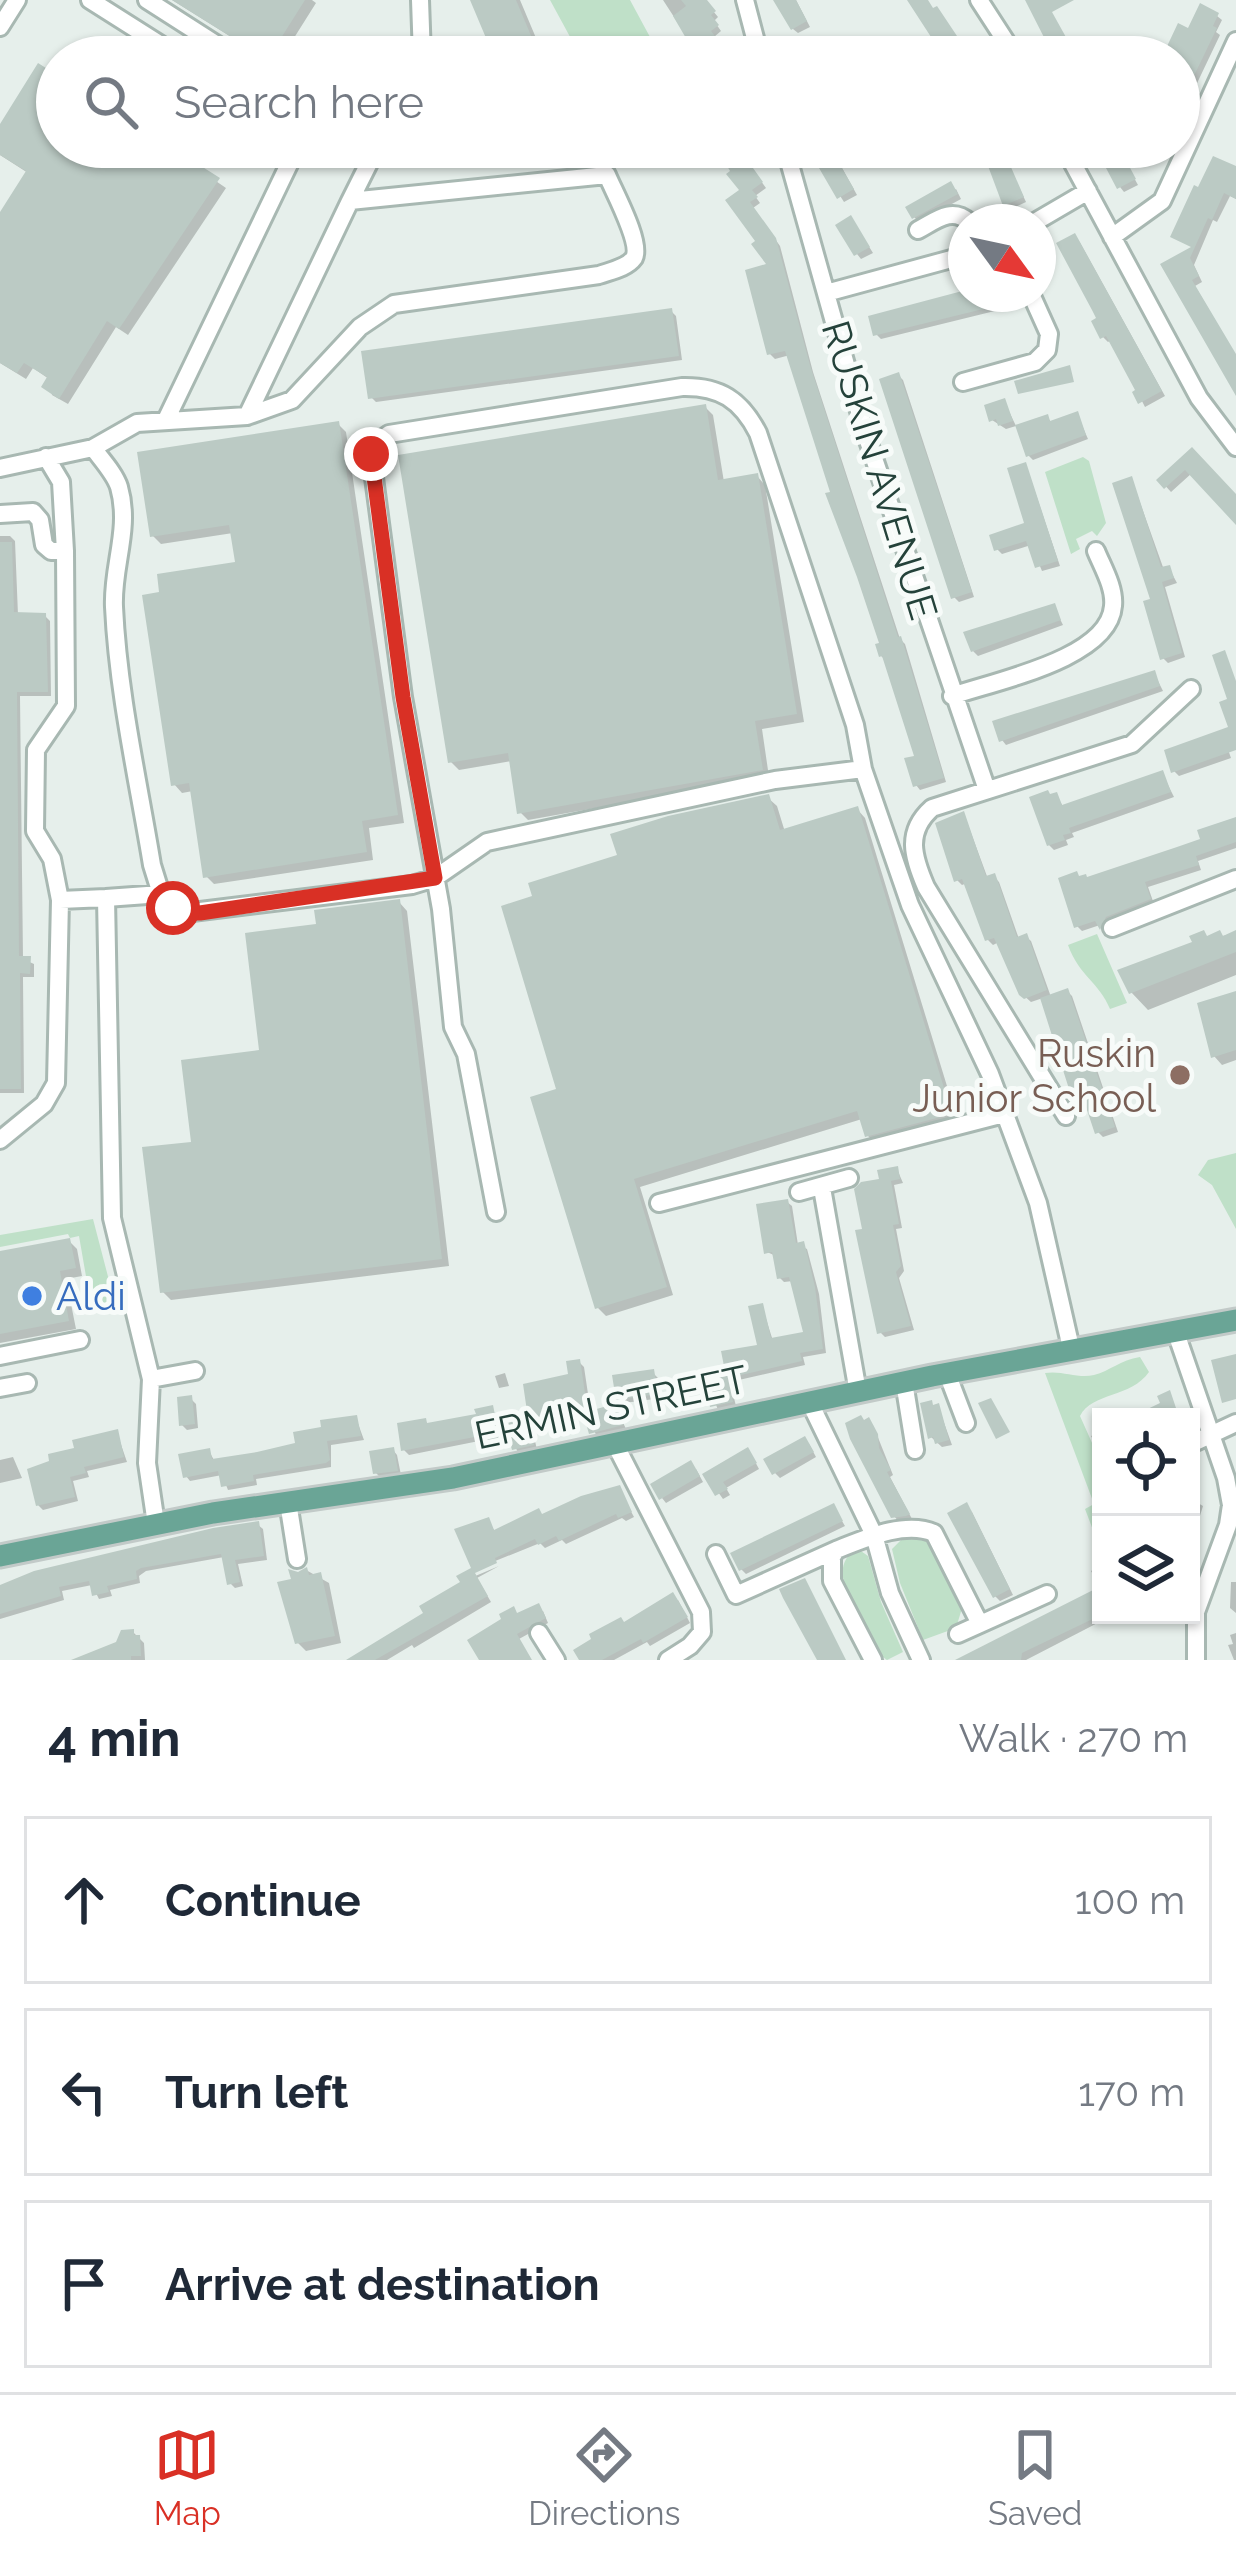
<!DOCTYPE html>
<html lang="en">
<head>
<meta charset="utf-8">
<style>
  body { margin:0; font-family:Raleway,sans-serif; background:#f6f6f7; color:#1f2937 }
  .controls { position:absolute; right:36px; bottom:36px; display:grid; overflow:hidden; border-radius:0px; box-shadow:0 3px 9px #0004 }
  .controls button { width:108px; height:108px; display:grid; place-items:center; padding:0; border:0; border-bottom:3px solid #e0e1e3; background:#fff; color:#1f2937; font:60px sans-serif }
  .compass { position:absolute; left:948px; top:204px; width:108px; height:108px; border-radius:50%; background:#fff; box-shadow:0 3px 9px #0004; rotate:123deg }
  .stop { position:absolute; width:36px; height:36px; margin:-27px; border:9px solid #d93025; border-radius:50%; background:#fff }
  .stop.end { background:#d93025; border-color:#fff; box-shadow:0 3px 12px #0008 }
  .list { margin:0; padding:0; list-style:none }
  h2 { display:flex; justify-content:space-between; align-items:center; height:156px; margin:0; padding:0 48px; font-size:51px }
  h2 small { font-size:39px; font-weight:400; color:#747a83 }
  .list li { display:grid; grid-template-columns:78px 1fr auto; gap:36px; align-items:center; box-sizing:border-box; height:168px; margin:0 24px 24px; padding:0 24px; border:3px solid #e0e1e3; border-radius:0px }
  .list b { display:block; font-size:45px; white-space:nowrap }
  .list em { font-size:39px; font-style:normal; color:#747a83 }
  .icon { flex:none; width:66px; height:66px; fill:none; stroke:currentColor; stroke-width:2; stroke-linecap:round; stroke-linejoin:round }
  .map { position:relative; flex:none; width:1236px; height:1660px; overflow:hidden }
  .search { position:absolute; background:#fff; box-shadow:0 3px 9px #0004; left:36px; right:36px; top:36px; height:132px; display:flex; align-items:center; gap:30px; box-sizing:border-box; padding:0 42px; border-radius:66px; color:#747a83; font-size:45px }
  .sheet { height:732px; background:#fff }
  nav { display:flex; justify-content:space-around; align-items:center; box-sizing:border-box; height:168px; border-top:3px solid #e0e1e3; background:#fff; font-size:33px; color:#747a83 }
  nav a { display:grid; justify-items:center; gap:6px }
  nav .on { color:#d93025 }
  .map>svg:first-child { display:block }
  .green { fill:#bfe0c8 }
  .shadow { fill:#0003 }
  .building { fill:#bbcac4 }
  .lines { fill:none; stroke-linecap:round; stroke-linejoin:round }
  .minor-casing { stroke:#a8b8b2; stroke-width:22 }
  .major-casing { stroke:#c2cac8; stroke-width:27 }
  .minor { stroke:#fff; stroke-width:16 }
  .major { stroke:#6aa596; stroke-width:21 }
  .route { stroke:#d93025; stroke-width:15 }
  .education-dot { fill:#8d6e63; stroke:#f7fbf9; stroke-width:4.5 }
  .shop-dot { fill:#3f7fe0; stroke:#f7fbf9; stroke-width:4.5 }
  .labels { text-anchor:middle; stroke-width:10; stroke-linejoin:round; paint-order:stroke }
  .street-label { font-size:39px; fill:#24423a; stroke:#f7fbf9 }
  .education-label { font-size:39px; fill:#785e54; stroke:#f7fbf9; text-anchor:end }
  .shop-label { font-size:39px; fill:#366cbe; stroke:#f7fbf9; text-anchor:start }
</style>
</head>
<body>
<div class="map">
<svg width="1236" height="1660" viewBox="0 0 1236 1660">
  <rect width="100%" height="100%" fill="#e6efeb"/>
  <path class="green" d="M550,0h80l27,50 -3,7h-73z
    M1083,457l6,4 17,62 -9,13 -5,-5 -16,8 4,10 -9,5 -26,-82z
    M1097,934l30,69 -17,6c-11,-27 -31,-33 -42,-64z
    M1236,1153v76l-24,-44 -14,-10 10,-15z
    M93,1219l24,92 -26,-6 -12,-69 -9,2 -2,-4 -68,13v-12z
    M1140,1357l9,15c-18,26 -57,20 -69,44l21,47v50l-6,-5 6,16v27l-16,-42 9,-5 -49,-131c17,-3 33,6 49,2 16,-4 26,-15 46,-18z
    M904,1537h22l37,68 -7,23 -33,12 -23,-57 -8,-34z
    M858,1549l10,7 13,46 22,50 -16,8 -8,-6c-14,-28 -60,-87 -21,-105z"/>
  <path class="shadow" d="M172,0h140l4,3 -34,54h-19z
    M486,0h34l24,57h-47z
    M663,0h41l14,17 -4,4 7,10 -7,6 3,4 -4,3 9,13h-22z
    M796,0l14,27 -12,6 -5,-4z
    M1217,16l5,4 -6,12 4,3 -41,86v-64h-14l25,-25z
    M801,42l5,5 5,10h-18l5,-3 -4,-8z
    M57,79v68h109l60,41 -98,147 -12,-8 -48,77 -16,-9 -3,-16 -16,-11 -7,11 -26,-16v-146l28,-44 -28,-18v-25z
    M730,147l8,2 28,39 -11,8 5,7 -7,5 27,38 33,126 87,267 5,5 41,138 -26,8 -4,-5 2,-27 -31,-97 -6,-5 1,-11 -92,-290 -15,4 -5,-5 1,-88 -12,-24z
    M995,147h24l-15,8 22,47 -15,7 -5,-5 -5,-49z
    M1117,147l21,38 -14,7 -4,-5z
    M841,166l16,29 -13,7 -21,-33z
    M1236,170v29l-6,-3 -13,26 -4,-2 -19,45 8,17 -7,4 41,70v33l-72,-124 30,-17 -20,-11z
    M956,189l5,10 -42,23 -5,-5z
    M855,224l18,29 -12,6 -4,-5z
    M1079,241l86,155 -20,11 -34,-67 -3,2 -5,-5z
    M968,294h44l3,12 -134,33 -5,-5z
    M671,311l5,5 6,44 -306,42 -5,-5z
    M898,375l5,5 71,217 -15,5 -5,-5z
    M1004,401l12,25 -10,3 -14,-9z
    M705,407l8,8 11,67 33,-6 8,9 39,237 -42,7 7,48 -241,43 -8,-8 -8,-51 -53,9 -8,-8z
    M1077,414l11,25 -55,21 -5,-5 19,-38 5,6z
    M338,424l8,8 58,391 -35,5 4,32 -159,24 -8,-8 -13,-85 -11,2 -8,-9 64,-219 -5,-32 -72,11 -8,-8z
    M1192,451l44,47v22l-44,-47 -21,19 -11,-12z
    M1026,465l34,101 -18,5 -11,-26 -29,9 -5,-5 31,-24z
    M1132,480l32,90 5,-2 8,15 -12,4 20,70 -17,6 -5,-5z
    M0,536h10l5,5 3,74 27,1 5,5 1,75h-31l3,263 11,5v13h-11l1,116h-24z
    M1054,607l9,18 -85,31 -5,-5z
    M1154,673l9,18 -157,54 -4,-5z
    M1224,738l7,20 -52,18 -5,-5z
    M1162,773l12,24 -102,36 2,4 -8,3 2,5 -14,5 -5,-5 2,-48 5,-2 8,13z
    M768,798l9,8 8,26 72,-23 8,9 93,304 -83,21 -8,-8 -5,-16 -222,68 33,108 -67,21 -8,-8 -38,-217 61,-234z
    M964,814l24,65 6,-2 5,5 20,57 7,-2 5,4 20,56 16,-6 5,5 46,136 -15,5 -5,-5 -13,-39 -7,3 -5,-5 -30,-93 -12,4 -10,-9 -22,-51 -6,3 -5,-5 -21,-57 -5,2 -5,-5z
    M1236,820v28l-38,13 3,9 -53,17 6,17 -43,17 -7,12 -4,-8 -18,6 -5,-5 11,-46 116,-39z
    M399,902l8,9 42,355 -278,34 -9,-9 32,-146 68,-92 58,-126z
    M1236,934v41l-88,35 -17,-18 77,-54z
    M1236,994v66l-14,5 -8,-9z
    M897,1169l6,14 -9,2 8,43 -6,1 8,42 -5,7 15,52 -29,7 -5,-5 -15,-101 17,-50z
    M787,1202l5,4 6,39 9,4 12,45 7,59 -23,4 2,8 -75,17 6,24 -18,4 -10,-27 21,-5 -5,-24 37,-7 1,-41 11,35 33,-7 -13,-53 -9,1 -4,-4 -4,-22 -9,-4z
    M69,1241l8,8 5,27 -16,3 10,50 -76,14v-89z
    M579,1362l5,5 7,47 25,-7 10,22 -29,8 -11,-25 -50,9 -5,-5 41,-40z
    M505,1373l4,13 -10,2 -4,-12z
    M653,1373l5,5 4,20 -38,5 -5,-5z
    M191,1399l5,5 2,24 -11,2 -5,-5z
    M938,1406l14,39 -10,2 -11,-10z
    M492,1408l7,20 28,-6 5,5 5,23 -18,4 -6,-11 -24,2 -5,-5 -75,15 -5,-5 21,-29 5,5 49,-10z
    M356,1418l8,22 -33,5v22l-75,12 1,6 -29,5 -6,-15 -32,6 -4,-5 23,-25 6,11 83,-16z
    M873,1425l20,50 -3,2 22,42 -13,3 -5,-6z
    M1101,1432v21l-10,-17z
    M117,1433l10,29 -40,9 2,6 -16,4 5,20 -35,9 -5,-5z
    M809,1444l7,13 -36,21 -5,-5z
    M393,1450l4,5 4,20 -20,3 -5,-5z
    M752,1456l7,13 -33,19 4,7 -7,4 -17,-24z
    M13,1457l9,21 -22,5v-23z
    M696,1469l7,13 -37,21 -4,-5z
    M619,1489l15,28 -8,4 -4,-3 -56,26 -4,-4 -17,8 -5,-5 -67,27v7l26,-11 -22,12 14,24 -77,46 -2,-3 -25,15h-35l75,-46 37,-31 10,-14 14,-48 8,12z
    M1191,1499l12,7 -4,13 -8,-3z
    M833,1506l12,20 -99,48 -5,-5z
    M971,1510l42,85 -13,6 -5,-5z
    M258,1525l5,4 4,31 -29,4 5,22 -8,2 -5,-5 -6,-26 -78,14 -7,5 1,7 -30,7 2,6 -13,3 -7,-14 -30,6 2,9 -64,19v-30z
    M1101,1565v19l-2,1 -8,-14z
    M306,1570l23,13 12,60 -35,8 -8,-8 -4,-62z
    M1231,1582h5v31l-6,-5z
    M1101,1592v23h12l-87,45h-64z
    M678,1600l12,23 -40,23 -3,-4 -33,18h-31l42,-36z
    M543,1611l5,12 -29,16 12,21h-29l17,-44z
    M133,1632l11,11 1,17h-69l42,-15z
    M1236,1633v27h-2l-6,-15 5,-1 -3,-9z"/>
  <path class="building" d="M172,0h133l-36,57h-6z
    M470,0h46l24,57h-46z
    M681,0h26l9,11 -5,4 8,10 -8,6 4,5 -4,2 13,19h-27l-24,-41 13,-10z
    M773,0h23l11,21 -16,9z
    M907,0h21l5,8 4,-2 26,39 -5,4 6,8h-20z
    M1025,0h49l-22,12 25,45h-23z
    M1200,3l19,10 -6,13 4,2 -38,79v-50h-17l16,-34 10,5z
    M38,63l19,12v72h114l49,31 -101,151 -12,-8 -48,78 -18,-12 6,-10 -23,-14 -7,10 -17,-10v-151l26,-41 -26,-16v-31z
    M716,147h22l25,35 -11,8 6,7 -8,5 26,36 34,127 88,272 3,-1 43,142 -31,9 -9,-29 10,-2 -32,-100 -3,1 -4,-13 4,-1 -22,-66 -32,-84 5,-1 -45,-141 -18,4 -22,-85 21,-6 -15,-20 4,-3 -30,-41 14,-10 -13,-16 4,-3z
    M1095,147h24l17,32 -19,10z
    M1004,151l20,46 -21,9 -18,-48z
    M1213,156l23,10v33l-12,-6 -12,27 -4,-2 -18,40 9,18 -7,4 44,74v42l-76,-132 31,-17 -21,-10 24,-52 4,2z
    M836,158l18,31 -17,10 -18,-31z
    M951,181l7,13 -46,25 -7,-12z
    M851,215l19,32 -16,9 -19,-31z
    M1075,233l87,158 -24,13 -6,-12 3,-2 -29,-54 -6,3 -9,-18 5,-3 -4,-8 -36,-67z
    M966,290v4h52l2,6 -147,36 -5,-20z
    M672,308l7,48 -311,43 -7,-48z
    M1070,365l4,17 -56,12 -4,-13z
    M899,372l73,220 -21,7 -72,-220z
    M1005,398l8,23 -15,5 -2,-7 -7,3 -5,-17z
    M706,404l12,76 40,-7 39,241 -42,7 8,49 -246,44 -9,-61 -60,10 -50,-308z
    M1078,411l8,24 -60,22 -11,-32 33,-11 2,7z
    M339,421l59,394 -36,6 5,31 -164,26 -14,-95 -18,3 -29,-191 17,-3 -2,-18 78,-12 -6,-37 -79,12 -13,-85z
    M1192,447l44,47v31l-51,-55 -21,19 -8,-9z
    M1026,462l32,99 -23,7 -9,-27 -32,10 -5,-16 35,-12 -17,-55z
    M1132,476l29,91 9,-2 4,13 -12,4 20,71 -22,7 -17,-59 7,-2 -38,-116z
    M0,542h12l2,70 32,1 2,79h-31l2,264h12l-1,18 -10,-1 1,116h-21z
    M1055,603l6,17 -90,32 -8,-20z
    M1225,650l11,31v69l-65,23 -7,-23 64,-23 -9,-25 8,-3 -15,-44z
    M1155,670l5,16 -161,56 -7,-21z
    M1163,770l8,22 -102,36 2,5 -8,2 2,5 -18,6 -18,-49 19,-7 2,4 7,-2 5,13z
    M769,794l11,36 78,-24 94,308 -87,23 -8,-26 -223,68 33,108 -72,22 -65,-212 26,-8 -55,-183 31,-10 -4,-13 89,-28 -7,-21 58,-18z
    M964,811l22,65 9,-3 22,64 10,-4 20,57 -23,9 -5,-4 -25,-57 -9,3 -23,-62 -8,3 -19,-59z
    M1236,817v25l-40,14 3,9 -54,17 6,17 -45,18 -6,13 -5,-9 -21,7 -16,-50 19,-7 2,5 7,-2 1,3 90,-30 23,-8 -3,-9z
    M400,899l42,360 -282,34 -18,-146 49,-5 -10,-82 78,-10 -14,-117 71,-9 -2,-14z
    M1204,930l3,6 13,-6 3,6 13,-6v22l-107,42 -12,-24 75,-28 -3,-6z
    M1068,988l47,139 -20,7 -15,-45 -10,3 -30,-94z
    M1236,991v59l-25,8 -14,-55z
    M898,1166l2,13 -9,2 8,43 -6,1 8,41 -5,6 15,54 -34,8 -22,-104 7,-1 -8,-40 7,-7 18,-3 -2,-9z
    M788,1199l8,44 8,-2 11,46 8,62 -23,4 2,8 -74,17 5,24 -23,5 -6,-26 22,-5 -5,-25 36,-6 -9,-39 15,-3 8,35 32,-6 -14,-55 -12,2 -5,-27 -8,2 -8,-50z
    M70,1238l6,30 -16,3 9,50 -69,13v-83z
    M1236,1354v45l-14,4 -11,-43z
    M580,1359l7,48 -59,11 -5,-34 45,-10 -2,-13z
    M654,1369l4,25 -42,6 -4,-25z
    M1170,1390l9,27h-48l29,-14 -3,-7z
    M192,1395l3,29 -16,2 -2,-29z
    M991,1398l19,34 -14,7 -18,-36z
    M932,1400l1,5 6,-2 10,37 -14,4 -2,-7 -5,2 -8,-36z
    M617,1403l6,22 -34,9 -6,-21z
    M493,1405l4,20 31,-6 6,26 -22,5 -3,-11 -23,4 -6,-7 -79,15 -4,-28 29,-5 1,5 49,-9 -2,-5z
    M357,1415l4,21 -34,5 3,19 -4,3 -73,12 1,6 -33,6 -3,-16 -35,7 -5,-24 32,-6 2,11 45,-7 38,-9 -2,-11 28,-5 -1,-7z
    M861,1415l3,5 5,-3 9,17 1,14 12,22 -4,2 23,42 -4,2 -15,2 -41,-79 -5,-16z
    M118,1429l6,28 -40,10 2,6 -16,4 5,20 -39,9 -9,-37 22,-8 -1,-7 26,-6 -2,-8z
    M805,1436l9,16 -42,23 -9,-16z
    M394,1447l4,24 -25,3 -4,-23z
    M748,1447l9,16 -34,19 5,7 -13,7 -13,-22z
    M691,1460l9,16 -41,24 -9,-16z
    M620,1485l12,27 -14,6 -2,-4 -57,27 -3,-5 -18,9 -3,-6 -40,19 2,5 -22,10 13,23 -113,64h-29l77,-47 -4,-7 41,-24 -4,-6 15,-8 -17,-39 35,-12 5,13 45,-22 3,6 39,-18z
    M967,1502l43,87 -17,9 -46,-85z
    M834,1503l9,18 -104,50 -9,-18z
    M259,1521l5,35 -29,4 5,22 -13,3 -6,-31 -80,14 -5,3 1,8 -30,7 2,6 -17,4 -3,-15 -30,6 2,9 -61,18v-29l34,-14 179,-43z
    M307,1567l2,8 12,-3 14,64 -40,8 -18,-62 14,-3 -3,-10 10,3z
    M805,1578l41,82h-29l-34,-62 -4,-9z
    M1101,1586v29l-79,38 -1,7h-66z
    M673,1592l15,25 -45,26 -2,-4 -39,21h-23l-6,-10 18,-11 -2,-5 32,-17 3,5z
    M539,1603l7,15 -29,16 15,26h-53l-12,-20 34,-21 -2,-5 15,-8 3,7z
    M134,1629v6h6l1,21h-10v4h-60l45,-18 5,-12z"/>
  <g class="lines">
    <defs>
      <path id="minor" d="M90,0l90,57
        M147,0l89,57
        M420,0l2,57
        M745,0l15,57
        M979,0l37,57
        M0,27l17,-27
        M785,147l79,282 123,361
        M1064,147l135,251 37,49
        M238,152l1,-5
        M350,201l27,-54
        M1035,222l53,-31
        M918,230c17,-9 34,-24 51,-8
        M1112,237l50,-36 74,-160
        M826,293l140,-38
        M963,382l72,-20 12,-12 2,-16 -18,-40
        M166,420l126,-262
        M93,448c9,12 22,26 26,39 12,42 -7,79 -5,120 4,86 24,173 38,258l9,29 23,19 228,-28 23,-7 52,-36 288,-62 88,-11
        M0,468l93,-20 44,-25 110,-7 45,-16 68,-73 34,-23 205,-29c11,-4 28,-7 35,-17 8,-15 -20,-66 -27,-83l-257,26 -103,215
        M0,514l33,-2 7,8 4,25 7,6h14
        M952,696c43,-15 157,-37 161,-90 2,-18 -10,-38 -17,-55
        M60,900l46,-2
        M1112,928l124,-49
        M1066,1116l-140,-229c-13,-30 -21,-55 6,-79l200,-64 59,-55
        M0,1140l44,-36 12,-21 4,-183 -8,-41 -17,-28 1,-81 30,-44 -1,-155 -4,-69 -15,-25
        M822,1188l36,204
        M799,1192l50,-14
        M659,1203l345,-89
        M496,1212l-30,-158 -13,-27 -12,-118 -38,-212 -32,-242 3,-10 15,-11 293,-47c38,-1 59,13 76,46l97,292 8,44 47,136 80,169 48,129 33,145
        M1175,1330l51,148 5,27 -3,20 -32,87v48
        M0,1356l80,-16
        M947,1373l19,50
        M151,1379l44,-8
        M904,1382l11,68
        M0,1388l27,-5
        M809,1401l65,134 16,58 31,67
        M615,1444l86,168 1,20 -12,14 -22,14
        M1191,1444l45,-21
        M288,1502l9,57
        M156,1524l-9,-61 4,-84 -39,-161 -6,-320 55,-4
        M716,1554l20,41 100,-45
        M539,1633l17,27
        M958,1634l89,-40
        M873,1660l-41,-79v-24l4,-7c28,-11 69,-30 98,-17l46,91"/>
      <path id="major" d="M0,1556l213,-43 240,-35 479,-102 304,-56"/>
    </defs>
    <use href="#minor" class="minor-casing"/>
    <use href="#major" class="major-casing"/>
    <use href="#minor" class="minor"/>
    <use href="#major" class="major"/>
  </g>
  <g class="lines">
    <path class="route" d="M173,908l11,5h16l235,-35 -32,-181 -32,-243"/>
  </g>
  <circle class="education-dot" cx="1180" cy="1075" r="12"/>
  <circle class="shop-dot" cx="32" cy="1296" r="12"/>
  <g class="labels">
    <g class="street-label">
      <text transform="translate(880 470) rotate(73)" y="14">RUSKIN AVENUE</text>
      <text transform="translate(611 1407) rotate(-12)" y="14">ERMIN STREET</text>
    </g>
    <g class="education-label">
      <text x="1156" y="1067">Ruskin<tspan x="1156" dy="45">Junior School</tspan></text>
    </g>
    <g class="shop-label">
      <text x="56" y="1310">Aldi</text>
    </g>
  </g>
</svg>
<div class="controls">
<button><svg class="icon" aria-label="locate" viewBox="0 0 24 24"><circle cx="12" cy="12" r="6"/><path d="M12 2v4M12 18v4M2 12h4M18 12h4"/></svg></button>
<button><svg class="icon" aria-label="layers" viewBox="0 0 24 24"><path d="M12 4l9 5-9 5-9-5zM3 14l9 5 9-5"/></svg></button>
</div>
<svg class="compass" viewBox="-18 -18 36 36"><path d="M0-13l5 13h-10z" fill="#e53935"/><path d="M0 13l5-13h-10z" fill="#747a83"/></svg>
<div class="stop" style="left:173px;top:908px"></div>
<div class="stop end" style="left:371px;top:454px"></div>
<div class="search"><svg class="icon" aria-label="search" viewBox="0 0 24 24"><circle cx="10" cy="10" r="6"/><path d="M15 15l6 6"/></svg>Search here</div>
</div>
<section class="sheet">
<h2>4 min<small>Walk · 270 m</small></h2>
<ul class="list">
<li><svg class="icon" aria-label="ahead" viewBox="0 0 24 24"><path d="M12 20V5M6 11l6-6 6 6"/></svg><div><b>Continue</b></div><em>100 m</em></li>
<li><svg class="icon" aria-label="left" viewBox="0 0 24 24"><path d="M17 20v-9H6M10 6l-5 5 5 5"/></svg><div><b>Turn left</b></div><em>170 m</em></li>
<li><svg class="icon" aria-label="arrive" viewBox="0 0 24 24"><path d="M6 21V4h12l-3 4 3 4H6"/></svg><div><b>Arrive at destination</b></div></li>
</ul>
</section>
<nav>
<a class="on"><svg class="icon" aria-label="map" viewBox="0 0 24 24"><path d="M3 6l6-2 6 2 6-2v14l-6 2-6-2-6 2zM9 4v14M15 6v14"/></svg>Map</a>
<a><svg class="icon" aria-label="directions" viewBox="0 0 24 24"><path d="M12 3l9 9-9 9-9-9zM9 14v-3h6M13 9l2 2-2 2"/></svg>Directions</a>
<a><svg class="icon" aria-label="saved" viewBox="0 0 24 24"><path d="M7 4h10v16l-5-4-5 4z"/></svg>Saved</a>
</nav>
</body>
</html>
